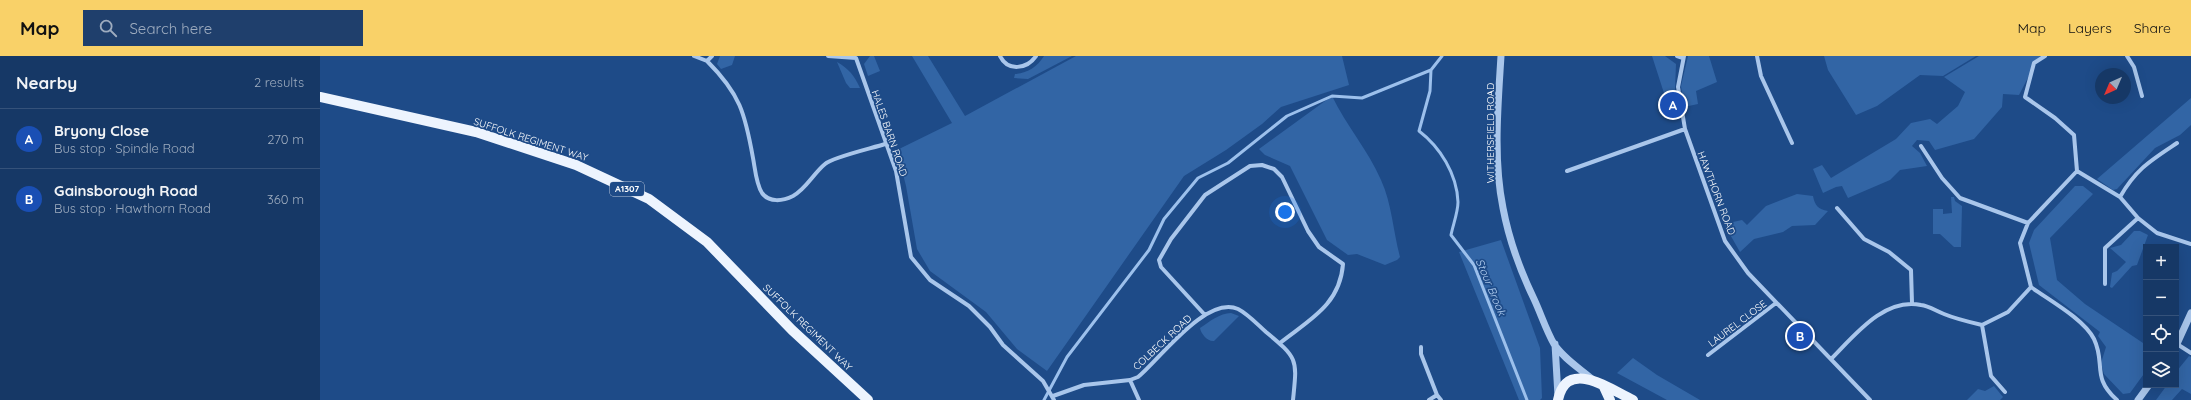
<!DOCTYPE html>
<html lang="en">
<head>
<meta charset="utf-8">
<style>
  body { margin:0; font-family:Quicksand,sans-serif; background:#1f3f6c; color:#f1f3f6 }
  .controls { position:absolute; right:12px; bottom:12px; display:grid; overflow:hidden; border-radius:0px; box-shadow:0 4px 16px #0002 }
  .controls button { width:36px; height:36px; display:grid; place-items:center; padding:0; border:0; border-bottom:1px solid #35527a; background:#163866; color:#f1f3f6; font:20px sans-serif }
  .compass { position:absolute; left:1775px; top:12px; width:36px; height:36px; border-radius:50%; background:#163866; box-shadow:0 4px 16px #0002; rotate:224deg }
  .you { position:absolute; left:965px; top:156px; width:14px; height:14px; margin:-10px; border:3px solid #fff; border-radius:50%; background:#1a73e8; box-shadow:0 0 0 6px #1a73e833 }
  .badge { display:grid; place-items:center; width:26px; height:26px; border-radius:50%; background:#f9d168; color:#fff; font-size:13px; font-weight:700 }
  .pin { position:absolute; translate:-50% -50%; border:2px solid #fff; box-shadow:0 1px 4px #0006 }
  .list { margin:0; padding:0; list-style:none }
  h2 { display:flex; justify-content:space-between; align-items:center; height:52px; margin:0; padding:0 16px; font-size:17px }
  h2 small { font-size:13px; font-weight:400; color:#9eacbf }
  .list li { display:grid; grid-template-columns:26px 1fr auto; gap:12px; align-items:center; box-sizing:border-box; height:60px; padding:0 16px; border-top:1px solid #35527a }
  .list b { display:block; font-size:15px; white-space:nowrap }
  .list p { margin:0; font-size:13px; white-space:nowrap; color:#9eacbf }
  .list em { font-size:13px; font-style:normal; color:#9eacbf }
  .icon { flex:none; width:22px; height:22px; fill:none; stroke:currentColor; stroke-width:2; stroke-linecap:round; stroke-linejoin:round }
  .map { position:relative; flex:none; width:1871px; height:344px; overflow:hidden }
  header { display:flex; align-items:center; gap:24px; box-sizing:border-box; height:56px; padding:0 20px; background:#f9d168; color:#111 }
  header strong { font-size:19px }
  nav { display:flex; gap:22px; margin-inline-start:auto; font-size:14px }
  .search { width:280px; height:36px; background:#1f3f6c; display:flex; align-items:center; gap:10px; box-sizing:border-box; padding:0 14px; border-radius:0px; color:#9eacbf; font-size:15px }
  main { display:flex }
  aside { flex:1; background:#163866 }
  .map>svg:first-child { display:block }
  .green { fill:#3265a5 }
  .lines { fill:none; stroke-linecap:round; stroke-linejoin:round }
  .stream { stroke:#9cc0ec; stroke-width:3 }
  .minor { stroke:#a9c6eb; stroke-width:4 }
  .tertiary { stroke:#a9c6eb; stroke-width:7 }
  .primary { stroke:#edf4fe; stroke-width:10 }
  .labels { text-anchor:middle; stroke-width:3.5; stroke-linejoin:round; paint-order:stroke }
  .shield { fill:#1e4b88; stroke:#bcc9db; stroke-width:1 }
  .shield-label { font-size:9px; font-weight:bold; fill:#fff }
  .street-label { font-size:10px; fill:#fff; stroke:#1e4b88 }
  .water-label { font-size:11px; font-style:italic; fill:#b4d0f2; stroke:#1e4b88 }
</style>
</head>
<body>
<header>
<strong>Map</strong>
<div class="search"><svg class="icon" aria-label="search" viewBox="0 0 24 24"><circle cx="10" cy="10" r="6"/><path d="M15 15l6 6"/></svg>Search here</div>
<nav><a>Map</a><a>Layers</a><a>Share</a></nav>
</header>
<main>
<aside>
<h2>Nearby<small>2 results</small></h2>
<ul class="list">
<li><span class="badge" style="background:#1a4fb4">A</span><div><b>Bryony Close</b><p>Bus stop · Spindle Road</p></div><em>270 m</em></li>
<li><span class="badge" style="background:#1a4fb4">B</span><div><b>Gainsborough Road</b><p>Bus stop · Hawthorn Road</p></div><em>360 m</em></li>
</ul>
</aside>
<div class="map">
<svg width="1871" height="344" viewBox="0 0 1871 344">
  <rect width="100%" height="100%" fill="#1e4b88"/>
  <path class="green" d="M400,0h15l-3,9 -11,4 -4,-5z
    M550,0h4l6,15 -12,5 -4,-12z
    M592,0h16l37,60 111,-60h266l7,29 -68,22 -19,17 -36,26 -42,26 -137,195 -30,-22 -31,-37 -56,-41 -13,-22 -11,-63 -9,-36 55,-27z
    M724,0h28l-44,23 -14,-1 1,-4c13,-1 22,-7 29,-18z
    M1332,0h13l11,8 -1,25 3,25 -2,4h-4z
    M1368,0h21l8,26 -21,9 2,13 -14,3 -3,-21z
    M1504,0h152l-33,20 -23,-1 -43,31 -21,9 -28,-45z
    M1659,0h63l-9,12 -14,27 -16,-1 -1,13 -28,32 -39,11 -6,-9 -12,-1 -5,6 8,7 7,13 -27,4 -10,10 -42,18 -6,-12 -6,1 -13,6 -10,-24 9,-4 9,13 65,-39 15,-16 19,-4 7,5 21,-18 7,-14 -21,-15z
    M517,6c12,7 17,13 23,26h-10l-4,-5z
    M1012,40c14,29 36,54 49,84 11,24 12,51 19,77l-3,3 -12,5 -28,-11 -9,1 -21,-15 -37,-74 -25,-11 -6,-6z
    M1871,42v27l-11,10 -25,13 -38,41 -4,1 -16,-11z
    M1755,130h8l10,8 -43,44 7,42 28,24 61,41v26l-16,22 -7,1 -19,-20 -3,-11 5,-16 -8,-11 2,-4 -61,-47 -10,-42 5,-13z
    M1477,138l16,2c2,10 5,13 15,15l-13,14 -23,1 -9,6 -29,7 -14,13 -16,-28 18,-4 5,5 19,-19z
    M1631,141h3l1,4 7,5 -1,41h-7l-14,-13h-7v-25h10v5l9,-1z
    M1814,175h6l8,4 -11,30 -5,1 -20,22 -2,-1 2,-14 5,-2 9,-9 -16,-14 11,-3z
    M1181,184l39,108 2,50 -2,2h-21l-60,-148z
    M911,257l8,3 -25,25c-6,1 -13,-7 -14,-13 9,-6 20,-15 31,-15z
    M1869,300l2,1v37l-9,-5 -10,11h-16l11,-15h9v-13z
    M1313,302l24,17 43,25h-33l-50,-27z
    M1674,330l9,11 -3,3h-33l11,-11 7,2z"/>
  <g class="lines">
    <path class="stream" d="M1122,0l-11,14 -1,21 -11,40c21,16 38,43 39,71 0,10 -5,23 -7,33l23,30 53,135
      M724,344l23,-43 82,-107 15,-31 34,-41 30,-15 59,-47 45,-20 30,2 69,-28"/>
    <path class="minor" d="M374,0l13,5
      M392,0l-5,5c33,33 38,52 46,97 2,10 3,26 9,35 7,10 21,8 31,3 13,-7 20,-22 32,-32 8,-7 48,-16 60,-20
      M508,0l28,2 40,113 15,86 19,23 39,26 21,21 13,18 40,36 11,19
      M680,0c8,16 27,13 36,0
      M1357,0l6,2
      M1364,0l-6,31 7,42 40,112 23,32 122,127
      M1437,0l4,20 31,67
      M1725,0l-11,7 -9,34 30,21 19,17 3,36
      M1807,0l7,11 8,29
      M1601,90l21,32 18,20 68,25
      M1247,115l118,-42
      M1800,141c16,-28 30,-36 57,-54
      M1517,152l27,31 25,13 22,18 1,33
      M1785,228v-36l33,-30
      M1711,231l-11,-44 8,-20 49,-52 43,26 18,21 19,15 34,11
      M885,259l-44,-48 -2,-7 12,-21 34,-44 45,-29 12,-1 12,4 8,8 26,54 11,16 24,17c-3,41 -34,56 -63,79
      M1662,269l9,51 14,16
      M1857,288l14,9
      M1101,291v7l16,41
      M1388,299l68,-52
      M1511,303c23,-23 53,-62 90,-54 8,1 15,6 23,9 12,5 25,8 38,11l26,-13 23,-25c18,13 53,32 63,52 12,25 -3,38 23,61
      M810,324l9,20
      M733,340l31,-11 46,-5 8,-3c21,-17 68,-82 100,-68 10,5 20,16 28,23 33,27 31,28 27,68
      M1109,344l8,-5 4,5"/>
    <path class="tertiary" d="M1181,0c-3,49 -8,103 2,152 6,32 17,62 31,91 7,15 12,31 20,45 9,14 25,24 38,35
      M1235,288l3,52
      M1856,290l15,-33
      M1818,344l11,-15"/>
    <path class="primary" d="M0,41l156,35 100,33 73,34 58,43 85,88 76,70
      M1284,331l6,13
      M1238,344c9,-43 53,-10 75,0"/>
  </g>
  <g class="labels">
    <rect class="shield" x="290" y="126" width="34" height="14" rx="3"/>
    <g class="shield-label">
      <text x="307" y="136">A1307</text>
    </g>
    <g class="street-label">
      <text transform="translate(570 77) rotate(71)" y="4">HALES BARN ROAD</text>
      <text transform="translate(1170 77) rotate(-90)" y="4">WITHERSFIELD ROAD</text>
      <text transform="translate(211 83) rotate(18)" y="4">SUFFOLK REGIMENT WAY</text>
      <text transform="translate(1397 137) rotate(69)" y="4">HAWTHORN ROAD</text>
      <text transform="translate(1417 267) rotate(-37)" y="4">LAUREL CLOSE</text>
      <text transform="translate(488 271) rotate(44)" y="4">SUFFOLK REGIMENT WAY</text>
      <text transform="translate(842 286) rotate(-43)" y="4">COLBECK ROAD</text>
    </g>
    <g class="water-label">
      <text transform="translate(1171 231) rotate(67)" y="4">Stour Brook</text>
    </g>
  </g>
</svg>
<div class="controls">
<button>+</button>
<button>−</button>
<button><svg class="icon" aria-label="locate" viewBox="0 0 24 24"><circle cx="12" cy="12" r="6"/><path d="M12 2v4M12 18v4M2 12h4M18 12h4"/></svg></button>
<button><svg class="icon" aria-label="layers" viewBox="0 0 24 24"><path d="M12 4l9 5-9 5-9-5zM3 14l9 5 9-5"/></svg></button>
</div>
<svg class="compass" viewBox="-18 -18 36 36"><path d="M0-13l5 13h-10z" fill="#e53935"/><path d="M0 13l5-13h-10z" fill="#9eacbf"/></svg>
<div class="you"></div>
<div class="pin badge" style="left:1353px;top:49px;background:#1a4fb4">A</div>
<div class="pin badge" style="left:1480px;top:280px;background:#1a4fb4">B</div>
</div>
</main>
</body>
</html>
